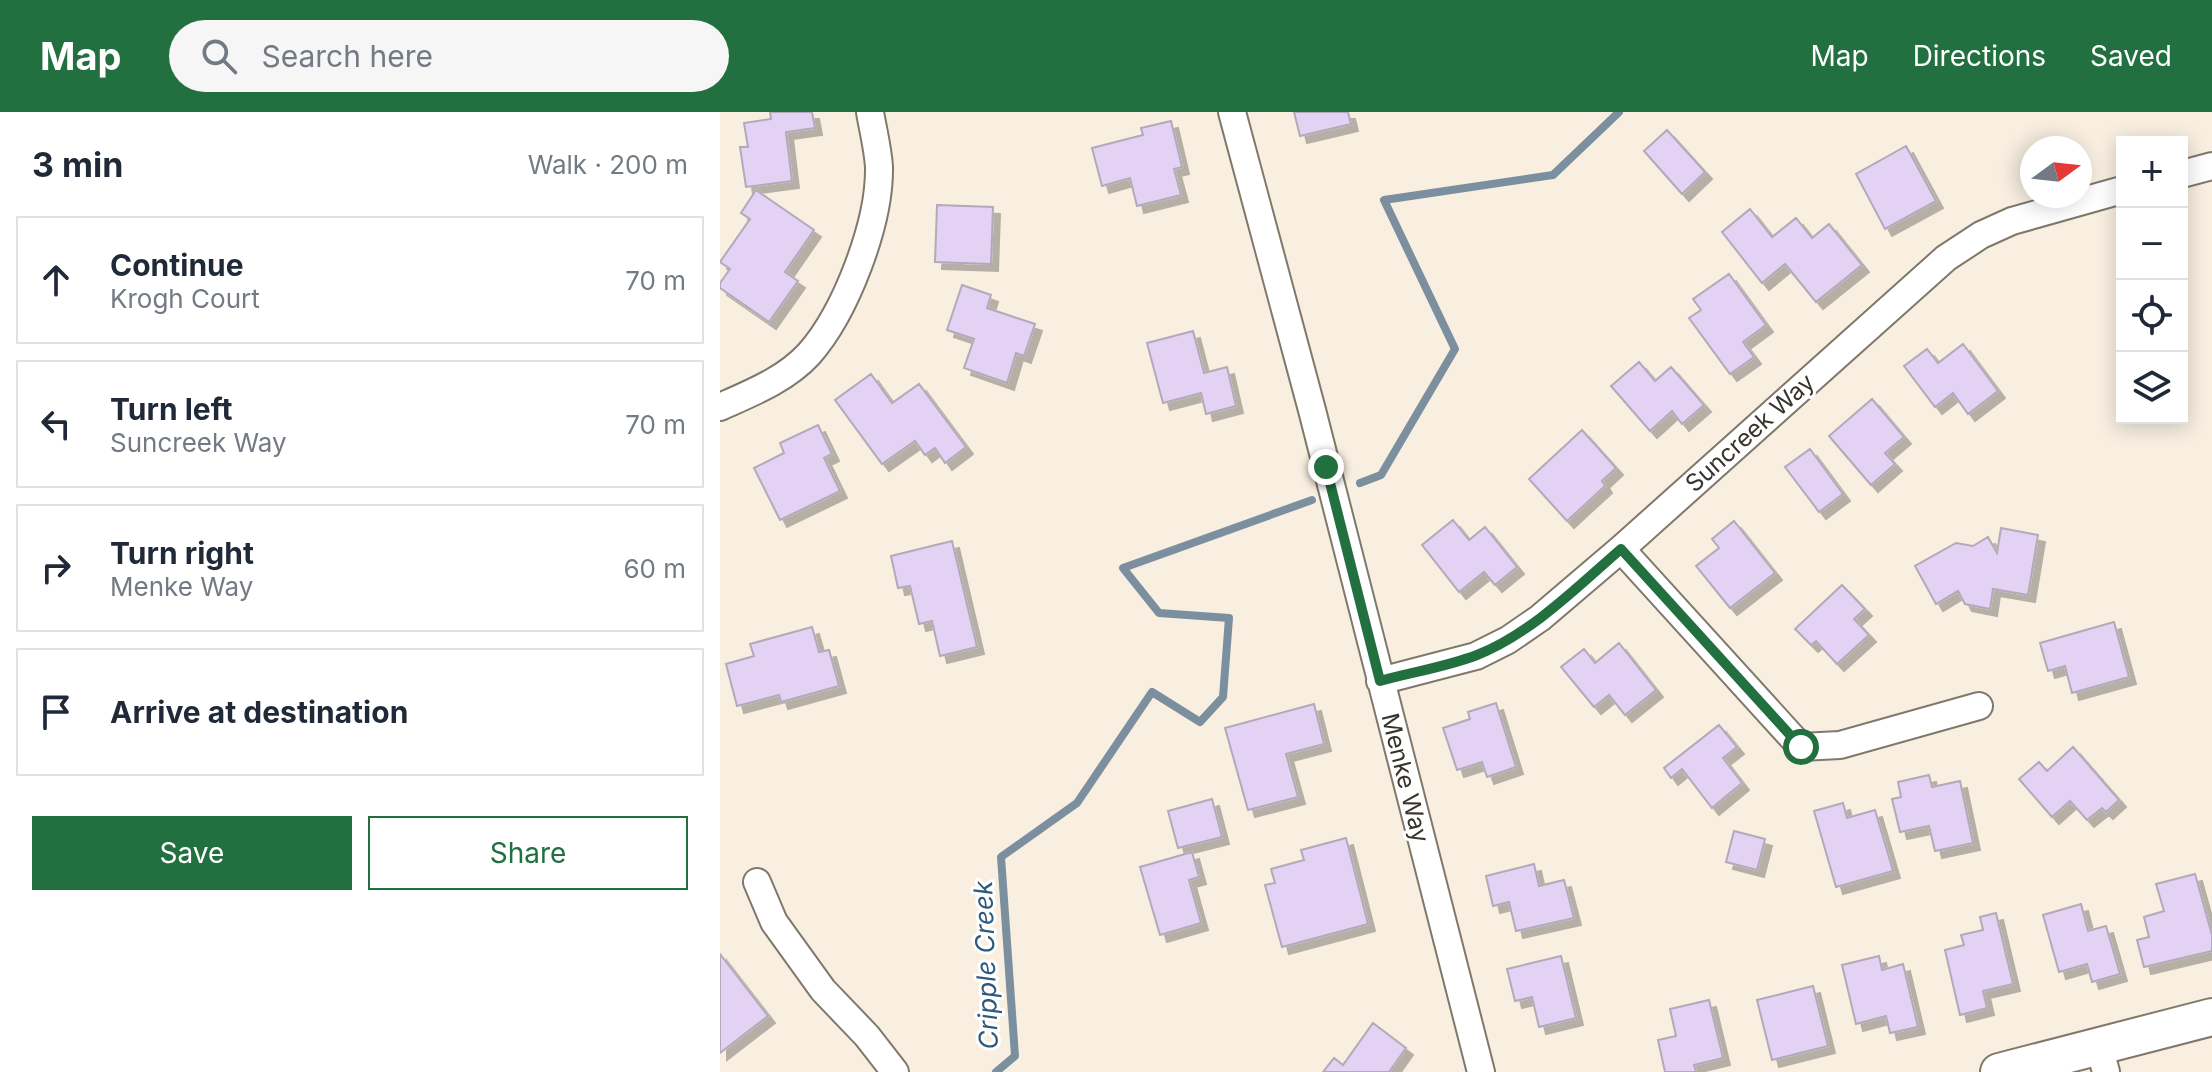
<!DOCTYPE html>
<html lang="en">
<head>
<meta charset="utf-8">
<style>
  body { margin:0; font-family:Inter,sans-serif; background:#f6f6f7; color:#1f2937 }
  .controls { position:absolute; right:24px; top:24px; display:grid; overflow:hidden; border-radius:0px; box-shadow:0 4px 20px #0003 }
  .controls button { width:72px; height:72px; display:grid; place-items:center; padding:0; border:0; border-bottom:2px solid #e0e1e3; background:#fff; color:#1f2937; font:40px sans-serif }
  .compass { position:absolute; left:1300px; top:24px; width:72px; height:72px; border-radius:50%; background:#fff; box-shadow:0 4px 20px #0003; rotate:75deg }
  .stop { position:absolute; width:24px; height:24px; margin:-18px; border:6px solid #227040; border-radius:50%; background:#fff }
  .stop.end { background:#227040; border-color:#fff; box-shadow:0 2px 8px #0008 }
  .list { margin:0; padding:0; list-style:none }
  h2 { display:flex; justify-content:space-between; align-items:center; height:104px; margin:0; padding:0 32px; font-size:34px }
  h2 small { font-size:26px; font-weight:400; color:#747a83 }
  .list li { display:grid; grid-template-columns:52px 1fr auto; gap:24px; align-items:center; box-sizing:border-box; height:128px; margin:0 16px 16px; padding:0 16px; border:2px solid #e0e1e3; border-radius:0px }
  .list b { display:block; font-size:30px; white-space:nowrap }
  .list p { margin:0; font-size:26px; white-space:nowrap; color:#747a83 }
  .list em { font-size:26px; font-style:normal; color:#747a83 }
  .actions { display:flex; gap:16px; padding:24px 32px }
  .actions a { flex:1; padding:18px 0; border:2px solid #227040; border-radius:0px; text-align:center; font-size:28px; color:#227040 }
  .actions .main { background:#227040; color:#fff }
  .icon { flex:none; width:44px; height:44px; fill:none; stroke:currentColor; stroke-width:2; stroke-linecap:round; stroke-linejoin:round }
  .map { position:relative; flex:none; width:1492px; height:960px; overflow:hidden }
  header { display:flex; align-items:center; gap:48px; box-sizing:border-box; height:112px; padding:0 40px; background:#227040; color:#fff }
  header strong { font-size:38px }
  nav { display:flex; gap:44px; margin-inline-start:auto; font-size:28px }
  .search { width:560px; height:72px; background:#f6f6f7; display:flex; align-items:center; gap:20px; box-sizing:border-box; padding:0 28px; border-radius:44px; color:#747a83; font-size:30px }
  main { display:flex }
  aside { flex:1; background:#fff }
  .map>svg:first-child { display:block }
  .lines { fill:none; stroke-linecap:round; stroke-linejoin:round }
  .stream { stroke:#7c8f9f; stroke-width:8 }
  .building { fill:#e3d2f4; stroke:#b1aab8; stroke-width:2; filter:url(#shadow) }
  .street-casing { stroke:#80786b; stroke-width:30 }
  .secondary-casing { stroke:#80786b; stroke-width:40 }
  .street { stroke:#fff; stroke-width:26 }
  .secondary { stroke:#fff; stroke-width:36 }
  .route { stroke:#227040; stroke-width:10 }
  .labels { text-anchor:middle; stroke-width:6; stroke-linejoin:round; paint-order:stroke }
  .street-label { font-size:24px; fill:#37332e; stroke:#fff }
  .water-label { font-size:26px; font-style:italic; fill:#2c5a7f; stroke:#fff }
</style>
</head>
<body>
<header>
<strong>Map</strong>
<div class="search"><svg class="icon" aria-label="search" viewBox="0 0 24 24"><circle cx="10" cy="10" r="6"/><path d="M15 15l6 6"/></svg>Search here</div>
<nav><a>Map</a><a>Directions</a><a>Saved</a></nav>
</header>
<main>
<aside>
<h2>3 min<small>Walk · 200 m</small></h2>
<ul class="list">
<li><svg class="icon" aria-label="ahead" viewBox="0 0 24 24"><path d="M12 20V5M6 11l6-6 6 6"/></svg><div><b>Continue</b><p>Krogh Court</p></div><em>70 m</em></li>
<li><svg class="icon" aria-label="left" viewBox="0 0 24 24"><path d="M17 20v-9H6M10 6l-5 5 5 5"/></svg><div><b>Turn left</b><p>Suncreek Way</p></div><em>70 m</em></li>
<li><svg class="icon" aria-label="right" viewBox="0 0 24 24"><path d="M7 20v-9h11M14 6l5 5-5 5"/></svg><div><b>Turn right</b><p>Menke Way</p></div><em>60 m</em></li>
<li><svg class="icon" aria-label="arrive" viewBox="0 0 24 24"><path d="M6 21V4h12l-3 4 3 4H6"/></svg><div><b>Arrive at destination</b></div></li>
</ul>
<div class="actions"><a class="main">Save</a><a>Share</a></div>
</aside>
<div class="map">
<svg width="1492" height="960" viewBox="0 0 1492 960">
  <defs>
    <filter id="shadow"><feDropShadow dx="7" dy="7" stdDeviation="0" flood-color="#0004"/></filter>
  </defs>
  <rect width="100%" height="100%" fill="#f8efe1"/>
  <g class="lines">
    <path class="stream" d="M640,371l21,-8 74,-126 -71,-149 169,-25 66,-63
      M276,960l19,-16 -14,-199 76,-54 75,-111 48,30 23,-25 6,-79 -70,-5 -36,-45 189,-68"/>
  </g>
  <path class="building" d="M50,0h42l3,16 -29,4 6,49 -46,6 -6,-40h8l-4,-24 27,-4z
    M574,0h54l3,12 -51,12z
    M451,9l11,46 -8,2 7,26 -44,11 -7,-28 -28,8 -10,-38 51,-13 -2,-7z
    M947,18l38,42 -23,22 -38,-43z
    M1186,34l30,55 -51,28 -29,-55z
    M36,78l58,40 -29,42 13,9 -29,41 -49,-34v-5l10,-14 -10,-7 30,-43 -9,-6z
    M217,93l56,2 -2,57 -56,-2z
    M1030,97l22,28 24,-19 16,20 17,-14 33,41 -46,37 -31,-38 -23,19 -40,-51z
    M1009,162l37,51 -23,17 11,15 -24,17 -41,-56 12,-8 -8,-11z
    M242,173l29,10 -4,13 48,16 -11,32 -8,-3 -9,30 -43,-15 10,-29 -27,-9z
    M473,219l11,42 23,-6 9,39 -30,8 -5,-21 -38,10 -16,-60z
    M1243,232l35,47 -30,23 -15,-21 -18,14 -31,-41 23,-17 11,14z
    M919,250l16,19 16,-14 33,38 -22,19 -10,-13 -22,20 -39,-45z
    M151,262l21,29 27,-19 47,63 -21,16 -10,-15 -10,7 -10,-14 -33,23 -47,-64z
    M1152,287l32,38 -19,16 10,11 -24,21 -42,-49z
    M98,313l14,29 -8,4 16,33 -60,29 -26,-52 30,-15 -4,-10z
    M862,318l34,38 -14,13 3,5 -38,35 -38,-42z
    M1090,337l33,45 -24,18 -34,-45z
    M733,408l16,20 16,-13 32,40 -22,18 -11,-13 -25,20 -37,-47z
    M1014,409l41,52 -45,35 -34,-42 23,-18 -7,-9z
    M1281,416l37,7 -10,60 -35,-6 -3,20 -25,-5 -7,-13 -22,13 -21,-38 41,-23 17,3 15,-9 9,16z
    M232,429l25,106 -37,9 -8,-35 -13,3 -9,-38 -12,2 -7,-32z
    M1122,473l23,24 -11,10 15,16 -32,29 -21,-23 -5,4 -16,-16z
    M1394,510l15,55 -57,16 -7,-27 -17,5 -8,-28z
    M92,515l7,25 10,-2 10,36 -58,16 -2,-7 -42,11 -11,-42 28,-8 -4,-12z
    M899,531l37,47 -31,25 -16,-20 -15,12 -33,-40 23,-18 11,14z
    M776,591l20,64 -29,10 -5,-15 -25,8 -14,-42 27,-9 -2,-7z
    M594,592l10,40 -38,10 12,43 -50,13 -23,-82z
    M999,613l18,22 -14,11 19,25 -30,25 -30,-39 -11,9 -7,-10z
    M1353,635l46,53 -13,12 -4,-4 -15,12 -17,-19 -18,16 -33,-38 20,-17 8,9z
    M1209,663l3,12 28,-6 13,62 -38,8 -6,-25 -29,6 -8,-33 9,-2 -3,-15z
    M492,687l10,38 -44,11 -10,-37z
    M1123,691l4,15 28,-8 18,61 -57,16 -22,-76z
    M1014,719l31,8 -8,31 -31,-8z
    M626,726l22,86 -86,23 -17,-62 10,-2 -4,-14 33,-9 -3,-10z
    M472,740l7,25 -10,3 12,43 -41,12 -20,-68z
    M814,752l5,22 25,-6 10,38 -58,13 -7,-29 -16,4 -7,-30z
    M1475,762l17,61v16l-68,16 -7,-27 12,-3 -5,-20 20,-6 -8,-27z
    M1361,792l7,27 18,-5 14,48 -28,8 -5,-18 -28,8 -16,-57z
    M1276,801l17,71 -30,7 4,17 -27,7 -15,-65 19,-5 -3,-10 22,-5 -3,-13z
    M0,842l48,62 -48,37z
    M841,844l15,62 -37,9 -7,-30 -17,4 -8,-32z
    M1159,844l3,14 21,-6 15,63 -28,6 -4,-17 -30,8 -14,-59z
    M1093,874l15,60 -56,14 -15,-60z
    M989,888l14,58 -29,7 2,7h-31l-7,-32 18,-4 -6,-27z
    M653,911l33,25 -17,24h-66l11,-14 9,7z"/>
  <g class="lines">
    <defs>
      <path id="street" d="M512,0l80,298 169,662
        M1462,62l30,-8
        M0,295c31,-14 65,-27 89,-53 37,-42 71,-131 70,-187 -1,-18 -6,-37 -9,-55
        M901,437l180,198 39,-2 139,-39
        M660,569l96,-25 32,-16 32,-22 81,-69 325,-291 35,-23 31,-14 110,-31
        M37,770l17,40 49,68 44,46 28,36
        M1379,934l7,26"/>
      <path id="secondary" d="M1279,960l213,-55"/>
    </defs>
    <use href="#street" class="street-casing"/>
    <use href="#secondary" class="secondary-casing"/>
    <use href="#street" class="street"/>
    <use href="#secondary" class="secondary"/>
  </g>
  <g class="lines">
    <path class="route" d="M606,355l54,214c32,-9 66,-14 97,-26 55,-22 100,-68 144,-106l180,198"/>
  </g>
  <g class="labels">
    <g class="street-label">
      <text transform="translate(1030 321) rotate(-42)" y="8">Suncreek Way</text>
      <text transform="translate(685 666) rotate(76)" y="8">Menke Way</text>
    </g>
    <g class="water-label">
      <text transform="translate(266 853) rotate(-92)" y="9">Cripple Creek</text>
    </g>
  </g>
</svg>
<div class="controls">
<button>+</button>
<button>−</button>
<button><svg class="icon" aria-label="locate" viewBox="0 0 24 24"><circle cx="12" cy="12" r="6"/><path d="M12 2v4M12 18v4M2 12h4M18 12h4"/></svg></button>
<button><svg class="icon" aria-label="layers" viewBox="0 0 24 24"><path d="M12 4l9 5-9 5-9-5zM3 14l9 5 9-5"/></svg></button>
</div>
<svg class="compass" viewBox="-18 -18 36 36"><path d="M0-13l5 13h-10z" fill="#e53935"/><path d="M0 13l5-13h-10z" fill="#747a83"/></svg>
<div class="stop" style="left:1081px;top:635px"></div>
<div class="stop end" style="left:606px;top:355px"></div>
</div>
</main>
</body>
</html>
